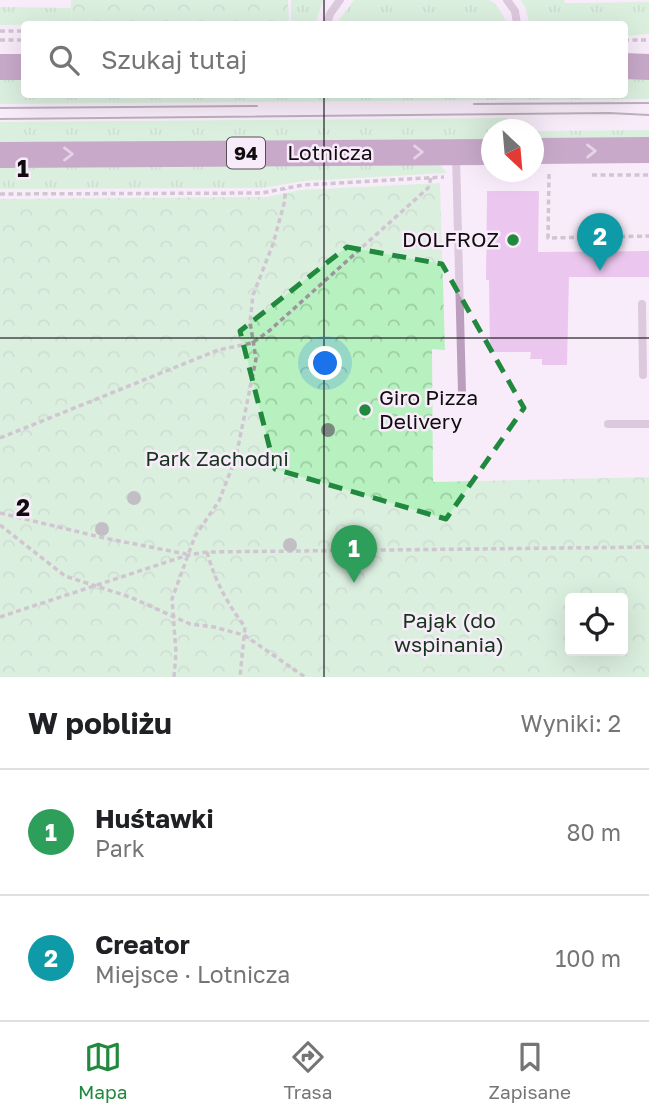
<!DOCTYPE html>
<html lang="pl">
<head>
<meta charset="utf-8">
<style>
  body { margin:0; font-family:"Golos Text",sans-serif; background:#f2f2f2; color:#202124 }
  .controls { position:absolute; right:21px; bottom:21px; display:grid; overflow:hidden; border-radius:7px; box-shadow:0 7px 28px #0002 }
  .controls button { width:63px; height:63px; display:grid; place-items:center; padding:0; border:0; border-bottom:2px solid #e0e0e0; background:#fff; color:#202124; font:35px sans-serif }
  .compass { position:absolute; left:481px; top:119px; width:63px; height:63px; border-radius:50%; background:#fff; box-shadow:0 7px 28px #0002; rotate:154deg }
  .you { position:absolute; left:326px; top:364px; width:24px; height:24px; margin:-18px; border:5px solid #fff; border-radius:50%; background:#1a73e8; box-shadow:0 0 0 10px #1a73e833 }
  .badge { display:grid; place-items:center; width:46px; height:46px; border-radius:50%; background:#20893e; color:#fff; font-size:23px; font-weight:700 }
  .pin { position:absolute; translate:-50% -58px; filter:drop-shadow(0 2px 4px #0008) }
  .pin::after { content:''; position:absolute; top:37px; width:24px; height:21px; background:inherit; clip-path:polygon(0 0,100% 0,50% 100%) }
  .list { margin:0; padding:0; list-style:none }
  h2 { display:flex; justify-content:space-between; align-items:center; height:91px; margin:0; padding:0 28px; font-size:30px }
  h2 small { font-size:23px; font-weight:400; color:#757577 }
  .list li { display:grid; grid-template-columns:46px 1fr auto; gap:21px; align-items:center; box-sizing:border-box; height:126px; padding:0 28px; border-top:2px solid #e0e0e0 }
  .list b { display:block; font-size:26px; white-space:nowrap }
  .list p { margin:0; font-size:23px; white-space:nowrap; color:#757577 }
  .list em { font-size:23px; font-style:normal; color:#757577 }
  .icon { flex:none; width:38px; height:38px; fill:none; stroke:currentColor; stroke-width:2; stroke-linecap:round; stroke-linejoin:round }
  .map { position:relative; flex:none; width:649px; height:677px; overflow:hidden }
  .search { position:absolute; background:#fff; box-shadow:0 7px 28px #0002; left:21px; right:21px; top:21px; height:77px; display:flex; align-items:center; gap:18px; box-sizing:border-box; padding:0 24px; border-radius:7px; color:#757577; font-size:26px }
  .sheet { height:343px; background:#fff }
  nav { display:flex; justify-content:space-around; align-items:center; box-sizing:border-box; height:98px; border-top:2px solid #e0e0e0; background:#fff; font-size:19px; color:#757577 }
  nav a { display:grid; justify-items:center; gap:4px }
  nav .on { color:#20893e }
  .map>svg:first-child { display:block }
  .grass { fill:url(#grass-tufts) }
  .park { fill:url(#park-crowns); fill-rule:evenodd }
  .building { fill:#da98df }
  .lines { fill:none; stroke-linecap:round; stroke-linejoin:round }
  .path { stroke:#9d949e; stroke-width:3.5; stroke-dasharray:5 3.5; stroke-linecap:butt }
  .lane { stroke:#bb9ebd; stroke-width:8 }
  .primary { stroke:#8c5890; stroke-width:26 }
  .tram { stroke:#6f676f; stroke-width:2 }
  .tree { fill:#7c8880 }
  .oneway { stroke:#cdb1d0 }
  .marked { fill:none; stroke:#20893e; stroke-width:5; stroke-dasharray:14 9; stroke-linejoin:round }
  .grid { fill:none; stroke:#100c10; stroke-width:2; stroke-opacity:0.55 }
  .poi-dot { fill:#20893e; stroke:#f9ecfa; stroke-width:2.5 }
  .labels { text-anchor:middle; stroke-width:5; stroke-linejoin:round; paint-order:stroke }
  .shield { fill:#f9ecfa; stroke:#564f56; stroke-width:2 }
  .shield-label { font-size:19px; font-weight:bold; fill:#100c10 }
  .street-label { font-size:21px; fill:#100c10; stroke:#f9ecfa }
  .poi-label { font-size:21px; fill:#100c10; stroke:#f9ecfa; text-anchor:end }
  .park-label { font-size:21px; fill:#16361c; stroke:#f9ecfa }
  .grid-label { font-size:23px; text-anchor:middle; font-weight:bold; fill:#100c10; stroke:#f9ecfa; stroke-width:5; stroke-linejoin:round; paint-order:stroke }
</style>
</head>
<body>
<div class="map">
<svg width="649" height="677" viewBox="0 0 649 677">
  <defs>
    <pattern id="grass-tufts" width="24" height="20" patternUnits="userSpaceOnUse" patternTransform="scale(1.75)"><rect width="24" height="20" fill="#b7f1bf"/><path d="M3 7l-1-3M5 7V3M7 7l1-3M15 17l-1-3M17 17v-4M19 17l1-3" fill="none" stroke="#9ccda3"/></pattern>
    <pattern id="park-crowns" width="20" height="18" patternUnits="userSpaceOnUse" patternTransform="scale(1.75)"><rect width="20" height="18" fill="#b7f1bf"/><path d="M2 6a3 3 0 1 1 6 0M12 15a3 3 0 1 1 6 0" fill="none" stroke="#9ccda3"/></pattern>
  </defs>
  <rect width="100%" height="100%" fill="#f9ecfa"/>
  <path class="grass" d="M291,0h32l-7,22 -25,1z
    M354,0h135l7,4 12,20h-172z
    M520,0h44l1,3 84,-1v32l-24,2 -1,-12h-90l-5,-1 -4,-17z
    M0,7l71,1 1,16 -72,1z
    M24,78v16h600l1,-16h24v21l-649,5v-25z
    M506,118l1,10 14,2h-30v10l-491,3v-21z
    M649,130v9l-115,1v-9z
    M439,164l8,9 -144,8 -40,7 -263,1v-22z"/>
  <path class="park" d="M71,0h217l1,20 -4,4h-213z
    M440,183l5,167 -13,-1 1,133 216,-5v200h-649v-478l267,-2 34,-7zM570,598h53v53h-53z"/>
  <path class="building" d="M487,191h52l-1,61 111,-1v26h-80l-2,88h-25v-6h-12l1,-7h-41l-1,-72h-3z"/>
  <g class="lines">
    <path class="path" d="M0,31h24
      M0,40h24
      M624,40h25
      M497,174h31
      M549,174l-1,64 101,-2
      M592,175h57
      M0,194l262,-1 41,-8 141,-8
      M0,438l218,-88 34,-7 17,-12 159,-143 3,-10
      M0,513l104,25 82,16
      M0,525l65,51 65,21 60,27 24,3 30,8 61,42
      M207,552c8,29 20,51 38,75l-5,50
      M0,617l188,-62 19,-3 442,-5
      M174,677l2,-25 -4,-53 23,-63 24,-35 17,-44 20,-98 -6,-37 3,-27 20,-51 12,-44v-11"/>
    <path class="lane" d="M507,0l8,11 2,13
      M327,24l3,-10 10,-14
      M456,155l6,238
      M642,304l1,71
      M608,424h41"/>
    <path class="primary" d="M624,66l25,1
      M0,67h24
      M534,151l115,-1
      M0,155l491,-3"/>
    <path class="tram" d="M474,104l175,-1
      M0,108l257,-2
      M0,119l609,-6 40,2"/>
  </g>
  <g class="tree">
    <circle cx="328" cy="430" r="7"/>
    <circle cx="134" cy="498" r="7"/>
    <circle cx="102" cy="529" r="7"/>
    <circle cx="290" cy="545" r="7"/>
  </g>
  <defs><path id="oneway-chevron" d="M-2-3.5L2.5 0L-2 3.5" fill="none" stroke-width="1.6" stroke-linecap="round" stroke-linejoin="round" transform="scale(1.75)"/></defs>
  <g class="oneway">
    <use href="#oneway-chevron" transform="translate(591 151) rotate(-1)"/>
    <use href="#oneway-chevron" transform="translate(418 152)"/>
    <use href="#oneway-chevron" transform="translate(68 154)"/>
  </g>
  <path d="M0 0H649V677H0ZM347,247l95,17 82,144 -78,111 -171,-50 -35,-138z" fill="#f9ecfa" fill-opacity=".55" fill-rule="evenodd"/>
  <path class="marked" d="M347,247l95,17 82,144 -78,111 -171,-50 -35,-138z"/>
  <path class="grid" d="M324,0v24M324,94v583M0,338h649"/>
  <g class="poi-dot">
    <circle cx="513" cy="240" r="7"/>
    <circle cx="365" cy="410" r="7"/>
  </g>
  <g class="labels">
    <rect class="shield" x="227" y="137.5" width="38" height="31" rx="5"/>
    <g class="shield-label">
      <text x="246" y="160">94</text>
    </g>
    <g class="street-label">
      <text x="330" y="160">Lotnicza</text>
    </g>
    <g class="poi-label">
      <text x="499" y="247">DOLFROZ</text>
      <text x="379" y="405" text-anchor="start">Giro Pizza<tspan x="379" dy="24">Delivery</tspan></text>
    </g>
    <g class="park-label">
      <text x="217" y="466">Park Zachodni</text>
      <text x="449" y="628">Pająk (do<tspan x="449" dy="24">wspinania)</tspan></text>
    </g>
  </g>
  <g class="grid-label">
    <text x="23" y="177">1</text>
    <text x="23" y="516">2</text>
  </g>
</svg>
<div class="controls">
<button><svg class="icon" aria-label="locate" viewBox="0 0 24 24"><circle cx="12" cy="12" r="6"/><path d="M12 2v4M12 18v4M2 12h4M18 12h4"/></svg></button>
</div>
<svg class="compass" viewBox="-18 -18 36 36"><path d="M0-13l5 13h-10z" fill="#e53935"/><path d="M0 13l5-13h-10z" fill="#757577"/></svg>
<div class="you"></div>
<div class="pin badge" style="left:354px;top:583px;background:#2e9e5b">1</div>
<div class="pin badge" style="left:600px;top:271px;background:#0f9aa8">2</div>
<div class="search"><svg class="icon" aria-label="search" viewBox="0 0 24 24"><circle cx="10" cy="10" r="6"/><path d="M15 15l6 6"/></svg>Szukaj tutaj</div>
</div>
<section class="sheet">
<h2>W pobliżu<small>Wyniki: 2</small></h2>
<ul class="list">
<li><span class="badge" style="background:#2e9e5b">1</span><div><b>Huśtawki</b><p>Park</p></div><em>80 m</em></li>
<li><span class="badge" style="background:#0f9aa8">2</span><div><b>Creator</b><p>Miejsce · Lotnicza</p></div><em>100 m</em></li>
</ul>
</section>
<nav>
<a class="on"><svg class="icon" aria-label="map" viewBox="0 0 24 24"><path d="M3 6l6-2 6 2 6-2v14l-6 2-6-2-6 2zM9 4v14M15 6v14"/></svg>Mapa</a>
<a><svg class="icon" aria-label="directions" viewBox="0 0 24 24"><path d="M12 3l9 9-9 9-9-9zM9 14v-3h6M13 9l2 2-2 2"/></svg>Trasa</a>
<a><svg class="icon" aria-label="saved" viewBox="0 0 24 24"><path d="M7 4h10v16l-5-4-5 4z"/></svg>Zapisane</a>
</nav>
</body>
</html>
